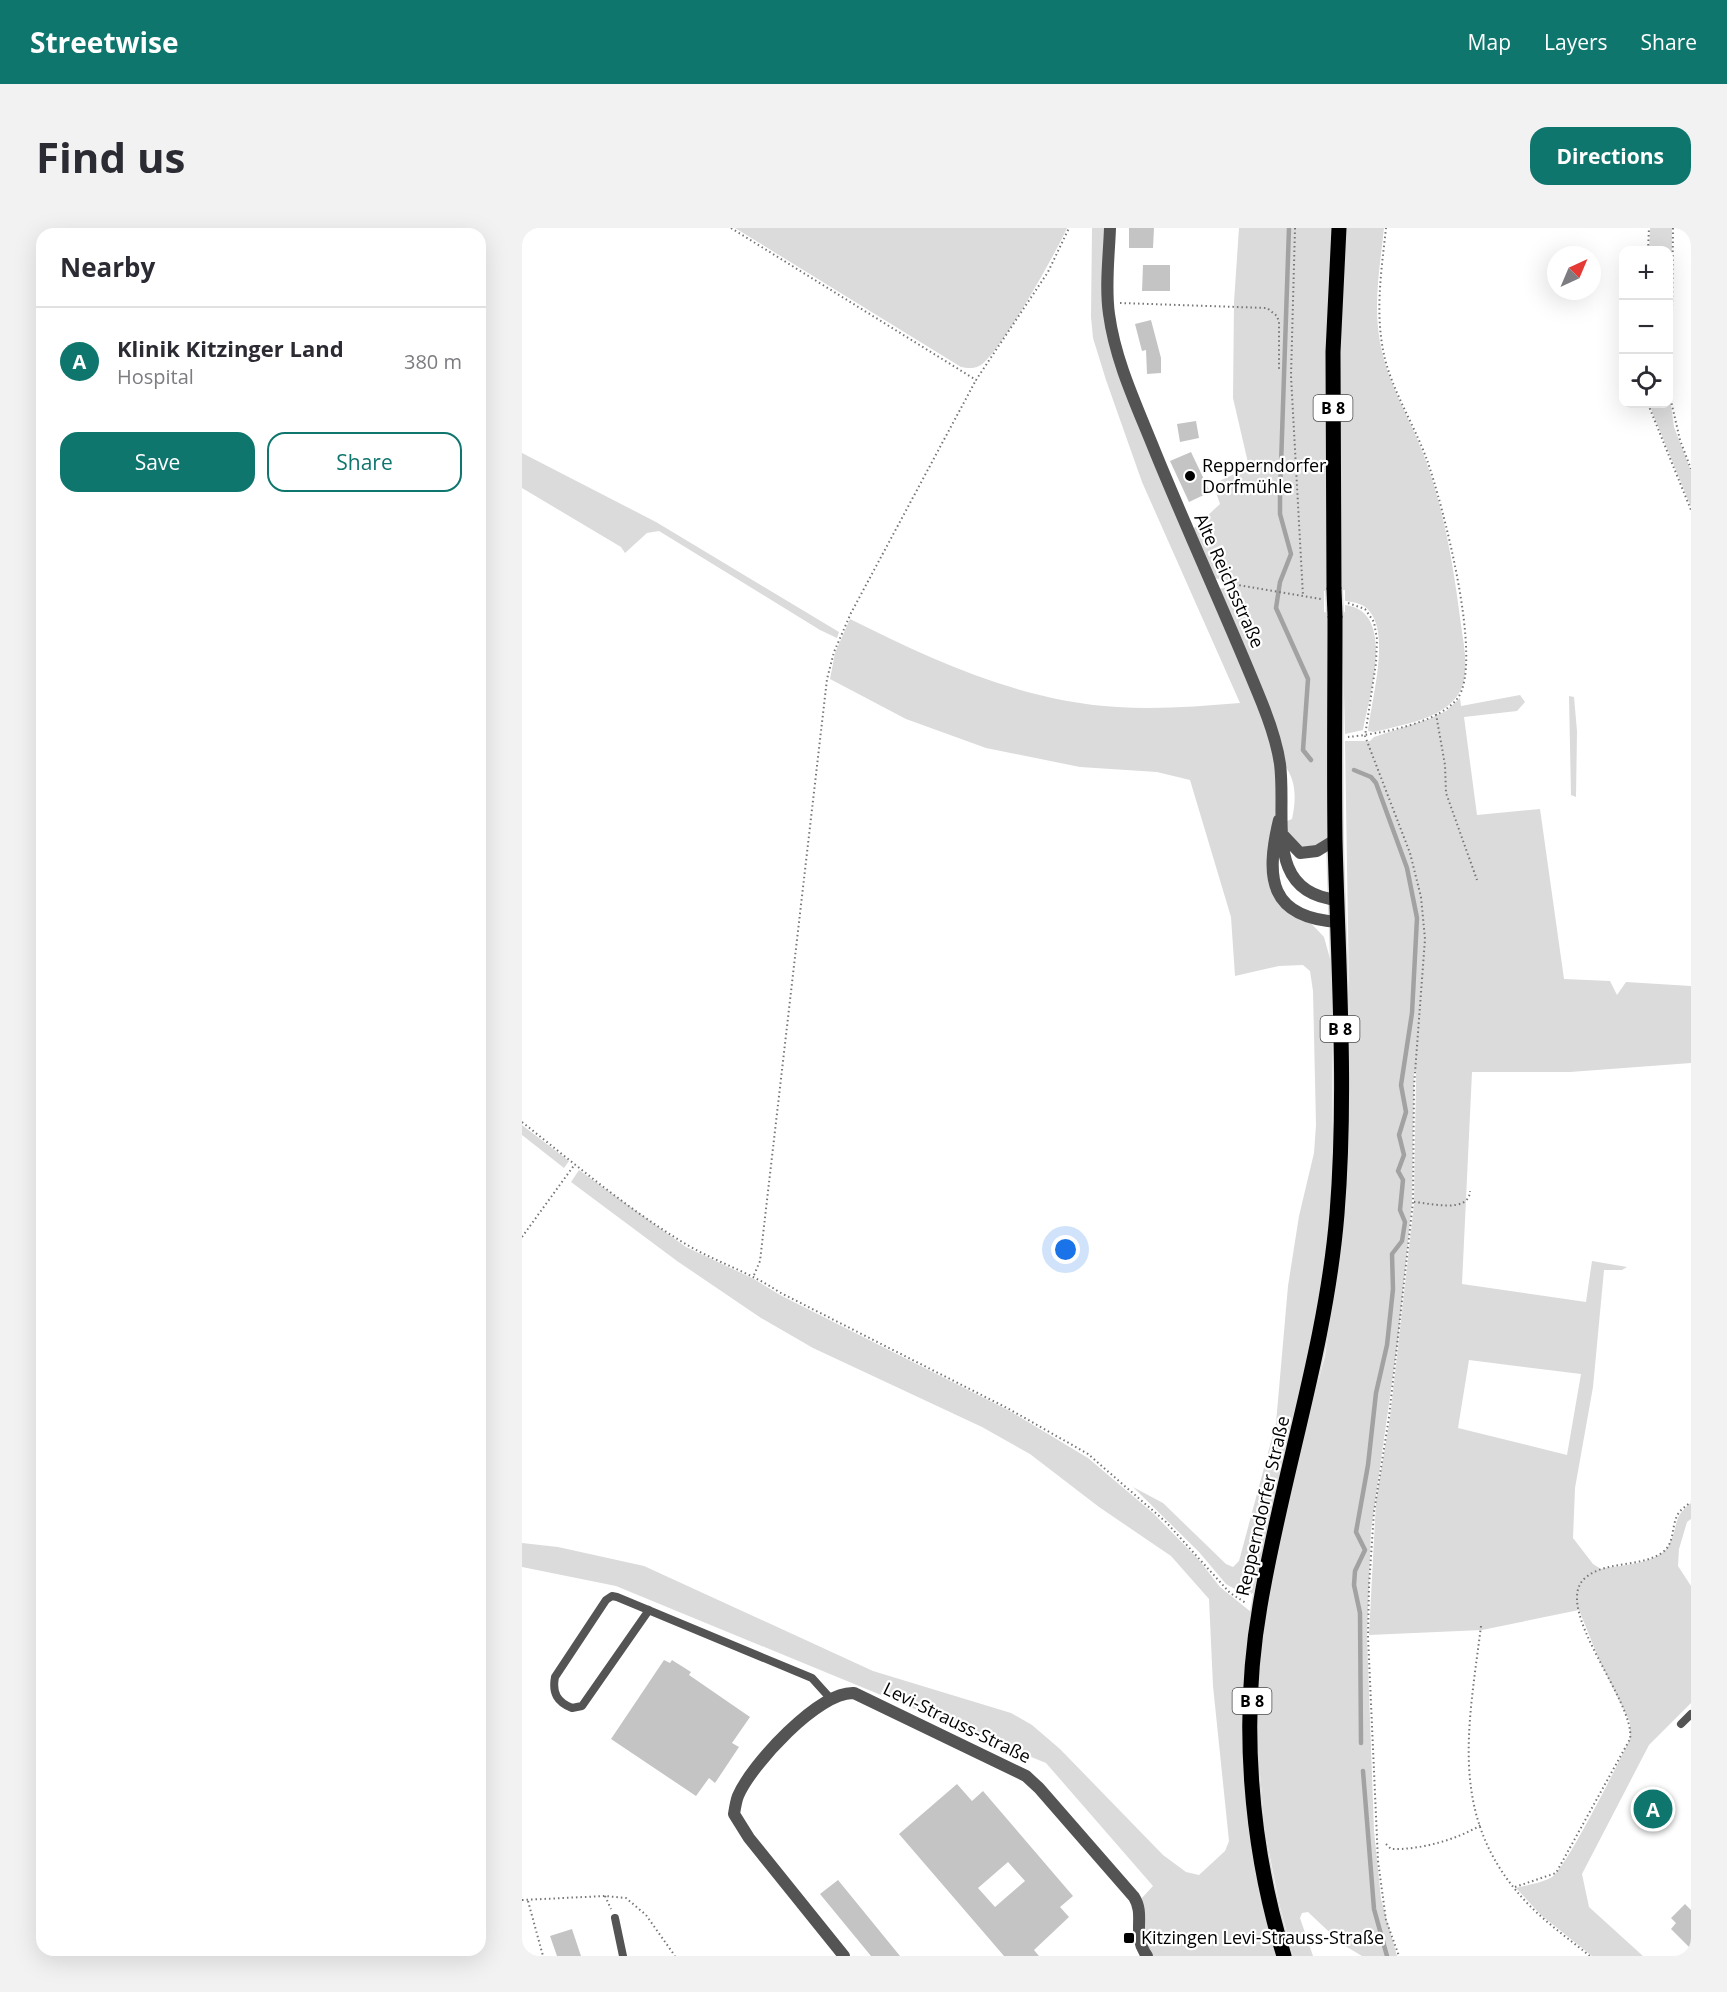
<!DOCTYPE html>
<html lang="en">
<head>
<meta charset="utf-8">
<style>
  body { margin:0; font-family:"Open Sans",sans-serif; background:#f2f2f3; color:#2b2b33 }
  .controls { position:absolute; right:18px; top:18px; display:grid; overflow:hidden; border-radius:12px; box-shadow:0 6px 24px #0002 }
  .controls button { width:54px; height:54px; display:grid; place-items:center; padding:0; border:0; border-bottom:2px solid #e1e1e2; background:#fff; color:#2b2b33; font:30px sans-serif }
  .compass { position:absolute; left:1025px; top:18px; width:54px; height:54px; border-radius:50%; background:#fff; box-shadow:0 6px 24px #0002; rotate:44deg }
  .you { position:absolute; left:544px; top:1022px; width:21px; height:21px; margin:-15px; border:4px solid #fff; border-radius:50%; background:#1a73e8; box-shadow:0 0 0 9px #1a73e833 }
  .badge { display:grid; place-items:center; width:39px; height:39px; border-radius:50%; background:#0f766e; color:#fff; font-size:20px; font-weight:700 }
  .pin { position:absolute; translate:-50% -50%; border:3px solid #fff; box-shadow:0 2px 6px #0006 }
  .list { margin:0; padding:0; list-style:none }
  h2 { display:flex; justify-content:space-between; align-items:center; height:78px; margin:0; padding:0 24px; font-size:26px }
  h2 small { font-size:20px; font-weight:400; color:#7c7c81 }
  .list li { display:grid; grid-template-columns:39px 1fr auto; gap:18px; align-items:center; box-sizing:border-box; height:108px; padding:0 24px; border-top:2px solid #e1e1e2 }
  .list b { display:block; font-size:22px; white-space:nowrap }
  .list p { margin:0; font-size:20px; white-space:nowrap; color:#7c7c81 }
  .list em { font-size:20px; font-style:normal; color:#7c7c81 }
  .actions { display:flex; gap:12px; padding:18px 24px }
  .actions a { flex:1; padding:14px 0; border:2px solid #0f766e; border-radius:18px; text-align:center; font-size:21px; color:#0f766e }
  .actions .main { background:#0f766e; color:#fff }
  .icon { flex:none; width:33px; height:33px; fill:none; stroke:currentColor; stroke-width:2; stroke-linecap:round; stroke-linejoin:round }
  .map { position:relative; flex:none; width:1169px; height:1728px; overflow:hidden; border-radius:18px }
  header { display:flex; align-items:center; gap:36px; box-sizing:border-box; height:84px; padding:0 30px; background:#0f766e; color:#fff }
  header strong { font-size:28px }
  nav { display:flex; gap:33px; margin-inline-start:auto; font-size:21px }
  .intro { display:flex; align-items:center; justify-content:space-between; box-sizing:border-box; height:144px; padding:0 36px }
  h1 { margin:0; font-size:42px }
  .button { padding:15px 27px; border-radius:18px; background:#0f766e; color:#fff; font-size:21px; font-weight:700 }
  main { display:flex; gap:36px; padding:0 36px }
  aside { flex:1; background:#fff; border-radius:18px; box-shadow:0 6px 24px #0002 }
  .map>svg:first-child { display:block }
  .green { fill:#dbdbdb; fill-rule:evenodd }
  .lines { fill:none; stroke-linecap:round; stroke-linejoin:round }
  .stream { stroke:#a2a2a2; stroke-width:4.5 }
  .building { fill:#c4c4c4; fill-rule:evenodd }
  .primary-casing { stroke:#dbdbdb; stroke-width:18 }
  .path { stroke:#767676; stroke-width:2; stroke-dasharray:1.5 3; stroke-linecap:butt }
  .lane { stroke:#545454; stroke-width:8 }
  .street { stroke:#545454; stroke-width:12 }
  .primary { stroke:#000; stroke-width:15 }
  .primary-bridge-casing { stroke:#dbdbdb; stroke-width:18; stroke-linecap:butt }
  .primary-bridge { stroke:#000; stroke-width:15 }
  .poi-dot { fill:#000; stroke:#fff; stroke-width:2 }
  .labels { text-anchor:middle; stroke-width:4.5; stroke-linejoin:round; paint-order:stroke }
  .shield { fill:#fff; stroke:#4c4c4c; stroke-width:1.5 }
  .shield-label { font-size:16px; font-weight:bold; fill:#000 }
  .poi-label { font-size:18px; fill:#000; stroke:#fff; text-anchor:start }
  .street-label { font-size:18px; fill:#000; stroke:#fff }
</style>
</head>
<body>
<header>
<strong>Streetwise</strong>
<nav><a>Map</a><a>Layers</a><a>Share</a></nav>
</header>
<div class="intro"><h1>Find us</h1><a class="button">Directions</a></div>
<main>
<aside>
<h2>Nearby<small></small></h2>
<ul class="list">
<li><span class="badge">A</span><div><b>Klinik Kitzinger Land</b><p>Hospital</p></div><em>380 m</em></li>
</ul>
<div class="actions"><a class="main">Save</a><a>Share</a></div>
</aside>
<div class="map">
<svg width="1169" height="1728" viewBox="0 0 1169 1728">
  <rect width="100%" height="100%" fill="#fff"/>
  <path class="green" d="M213,0h332c-10,23 -69,129 -88,138 -5,3 -13,2 -18,1z
    M570,0h14l-1,92 160,402 11,44 1,42 -10,53 2,18 55,58 8,29v246l-6,70 -69,299 -4,12 -6,3 -21,-12 -27,-32 -66,-65 30,16 63,61 7,3 6,-6 37,-138 12,-137 11,-70 15,-63 2,-28 -3,-134 -3,-20 -7,-6 -24,1 -44,10 -4,-59 -41,-137 -33,-8 -77,-5 -94,-19 -80,-29 -76,-40 5,-26 15,-34c84,42 171,82 267,88 41,3 82,-1 123,-4l-98,-221 -36,-102 -13,-42 -2,-21z
    M717,0h94l-3,362 -6,1v21l4,1v223c-6,12 -16,12 -28,12l-13,-14v-13l5,-2c4,-18 5,-39 -8,-54l-67,-176 15,-2 -1,-6 -18,-3 -21,-48 28,-26 -7,-20 36,-17 -16,-69 1,-96z
    M824,0h38c-4,38 -11,76 -4,114 7,42 32,79 46,119 19,53 28,108 35,164 3,21 9,49 -2,68 -15,26 -58,32 -85,39l-6,-1c3,-29 22,-95 2,-119 -5,-8 -16,-10 -25,-11v-11h-7l-2,-144z
    M1128,0h22l-1,177 3,22 17,44v36l-42,-103h19v-154h-19z
    M0,225l134,69 183,110 -2,6 -17,-8 -161,-99 -12,2 -22,20 -4,-6 -99,-59z
    M823,377c52,6 24,91 18,125l-18,4 -3,-121 3,-1z
    M998,467l5,7 -8,9 -53,6 13,98 63,-6 24,170 46,2 7,14 9,-13 65,4v77l-121,9h-98l-10,212 124,18 6,-41 35,6 -5,3h-18l-11,117 -18,101 -2,50 20,26 8,5c19,-4 61,-5 69,-26 9,-19 2,-25 21,-40v16l-4,3 -8,27 -1,17 13,20v117l-42,42 -67,129 7,33 54,49h-51l-51,-41 -25,-27c11,-3 26,-5 36,-11 13,-7 68,-117 78,-138v-17l-30,-60 -21,-52 -97,20 -113,5 7,-134 14,-83 24,-214 2,-133h-2l-2,132 -14,137 -27,191 -4,105 7,195 7,68 16,57h-35l-20,-12 -34,-32 -6,1 -2,5 13,38h-20l-14,-53 -14,-72 -7,-80v-56l4,-51 17,-114 46,-174 21,-145 4,-156 -5,-314h25l4,-4 55,-18 17,-8 14,-13 1,8zM947,1132l112,14 -14,81 -109,-27z
    M1047,468l5,1 3,34 -1,66 -5,-2z
    M0,897l47,36 -5,7 -42,-33z
    M57,942l107,77 68,32 26,16 228,115 80,48 65,55 46,47 21,27 31,25 -4,74 31,270h-125c-15,-25 -3,-40 -12,-57l12,-13 -107,-123 -430,-177 -94,-19v-24l36,4 86,19 229,105 138,42 21,12 28,24 103,106 23,17 13,3 26,-24 4,-10 -16,-155 -4,-87 -38,-43 -72,-49 -69,-53 -48,-27 -169,-79 -52,-30 -84,-57 -106,-79z"/>
  <g class="lines">
    <path class="stream" d="M767,0l-9,266v20l11,40 -11,28 -4,26 32,71 -5,71 8,10
      M832,542l17,7 5,6 31,85 10,50 -5,95 -11,72 5,27 -7,23 5,20 -6,16 5,9 -3,30 5,12 -3,19 -10,13 1,35 -6,56 -11,48 -8,72 -12,67 9,18 -10,21 -1,14 6,28 1,130
      M841,1543l11,138 13,47"/>
  </g>
  <path class="building" d="M607,0h25l-1,20h-24z
    M621,37h27v26h-28z
    M629,92l10,38v15l-14,1 -1,-24 -4,1 -7,-27z
    M674,193l3,17 -19,4 -3,-18z
    M669,224l19,40 -21,10 -19,-41z
    M142,1432l6,3 2,-3 19,12 -2,3 61,42 -18,26 7,4 -24,36 -6,-5 -13,18 -85,-57z
    M435,1556l15,17 11,-10 90,105 -13,11 9,10 -35,33 5,6h-35l-105,-122zM486,1634l17,19 -30,26 -17,-19z
    M316,1652l62,76h-29l-51,-62z
    M1163,1676l6,6v39l-20,-20 5,-6 -5,-5z
    M50,1701l9,27h-24l-7,-20z"/>
  <g class="lines">
    <defs>
      <path id="primary" d="M812,361l-1,-237 6,-124
        M762,1728c-34,-110 -44,-236 -24,-350 22,-132 66,-258 77,-392 10,-124 1,-250 -2,-374 -1,-74 0,-149 0,-224"/>
    </defs>
    <use href="#primary" class="primary-casing"/>
    <path class="path" d="M209,0l245,152 72,-108 21,-44
      M773,0l-4,148 12,220
      M1151,0l-2,173 9,39 11,29
      M1126,22l1,-22
      M598,75l147,5 10,8 2,6v49
      M1126,176l43,106
      M704,355l95,16
      M826,375l17,6 9,13 3,17 -1,24 -11,73 45,117 11,44 4,42 -11,147 -1,116 -24,215 -15,95 -5,74 -1,50 10,225 8,59 13,36
      M914,486l9,51 1,28 31,87
      M826,509c30,-3 89,-13 109,-38 28,-35 -15,-197 -30,-239 -12,-33 -31,-63 -41,-97 -12,-45 -5,-89 0,-135
      M0,894c54,43 108,89 167,124 30,17 62,27 90,46l230,117 79,45 78,68 64,71 16,10
      M892,974c16,1 55,12 56,-11
      M0,1009l53,-73
      M232,1047l6,-14 67,-582 7,-27 17,-39 125,-233
      M959,1398c-13,105 -34,195 49,280 18,18 40,34 60,50
      M864,1616l5,5c29,1 65,-9 90,-24
      M993,1659l41,-14 74,-134c6,-37 -79,-131 -45,-161 21,-18 56,-10 78,-26 12,-9 8,-26 15,-38 3,-5 8,-8 13,-12
      M83,1668l6,13
      M0,1672l83,-4 21,2 20,17 29,41
      M6,1673l15,55"/>
    <path class="lane" d="M127,1382l-67,96 -10,2c-15,-6 -20,-15 -17,-31l51,-77 6,-4 5,1 195,81 18,20
      M1159,1496l10,-10
      M93,1690l8,38"/>
    <path class="street" d="M588,0c-1,28 -5,58 -1,86 6,45 26,88 43,130 35,87 75,172 110,259 8,20 15,40 18,61 7,53 -17,129 58,136
      M757,592c-14,58 -10,98 60,102
      M762,608l16,17 17,-2 18,-11
      M322,1728l-95,-118 -15,-24c1,-6 2,-13 4,-18 13,-31 81,-105 116,-103l172,83 13,12 95,109c12,19 -3,37 13,59"/>
    <use href="#primary" class="primary"/>
    <defs>
      <path id="primary-bridge" d="M812,361l1,27"/>
    </defs>
    <use href="#primary-bridge" class="primary-bridge-casing"/>
    <use href="#primary-bridge" class="primary-bridge"/>
  </g>
  <g class="poi-dot">
    <circle cx="668" cy="248" r="6"/>
    <rect x="601" y="1704" width="12" height="12" rx="3"/>
  </g>
  <g class="labels">
    <g class="shield">
      <rect x="791.5" y="167" width="39" height="26" rx="4.5"/>
      <rect x="798.5" y="788" width="39" height="26" rx="4.5"/>
      <rect x="710.5" y="1460" width="39" height="26" rx="4.5"/>
    </g>
    <g class="shield-label">
      <text x="811" y="186">B 8</text>
      <text x="818" y="807">B 8</text>
      <text x="730" y="1479">B 8</text>
    </g>
    <g class="poi-label">
      <text x="680" y="244">Repperndorfer<tspan x="680" dy="21">Dorfmühle</tspan></text>
      <text x="619" y="1716">Kitzingen Levi-Strauss-Straße</text>
    </g>
    <g class="street-label">
      <text transform="translate(707 353) rotate(66)" y="6">Alte Reichsstraße</text>
      <text transform="translate(741 1278) rotate(-77)" y="6">Repperndorfer Straße</text>
      <text transform="translate(435 1495) rotate(26)" y="6">Levi-Strauss-Straße</text>
    </g>
  </g>
</svg>
<div class="controls">
<button>+</button>
<button>−</button>
<button><svg class="icon" aria-label="locate" viewBox="0 0 24 24"><circle cx="12" cy="12" r="6"/><path d="M12 2v4M12 18v4M2 12h4M18 12h4"/></svg></button>
</div>
<svg class="compass" viewBox="-18 -18 36 36"><path d="M0-13l5 13h-10z" fill="#e53935"/><path d="M0 13l5-13h-10z" fill="#7c7c81"/></svg>
<div class="you"></div>
<div class="pin badge" style="left:1131px;top:1581px">A</div>
</div>
</main>
</body>
</html>
